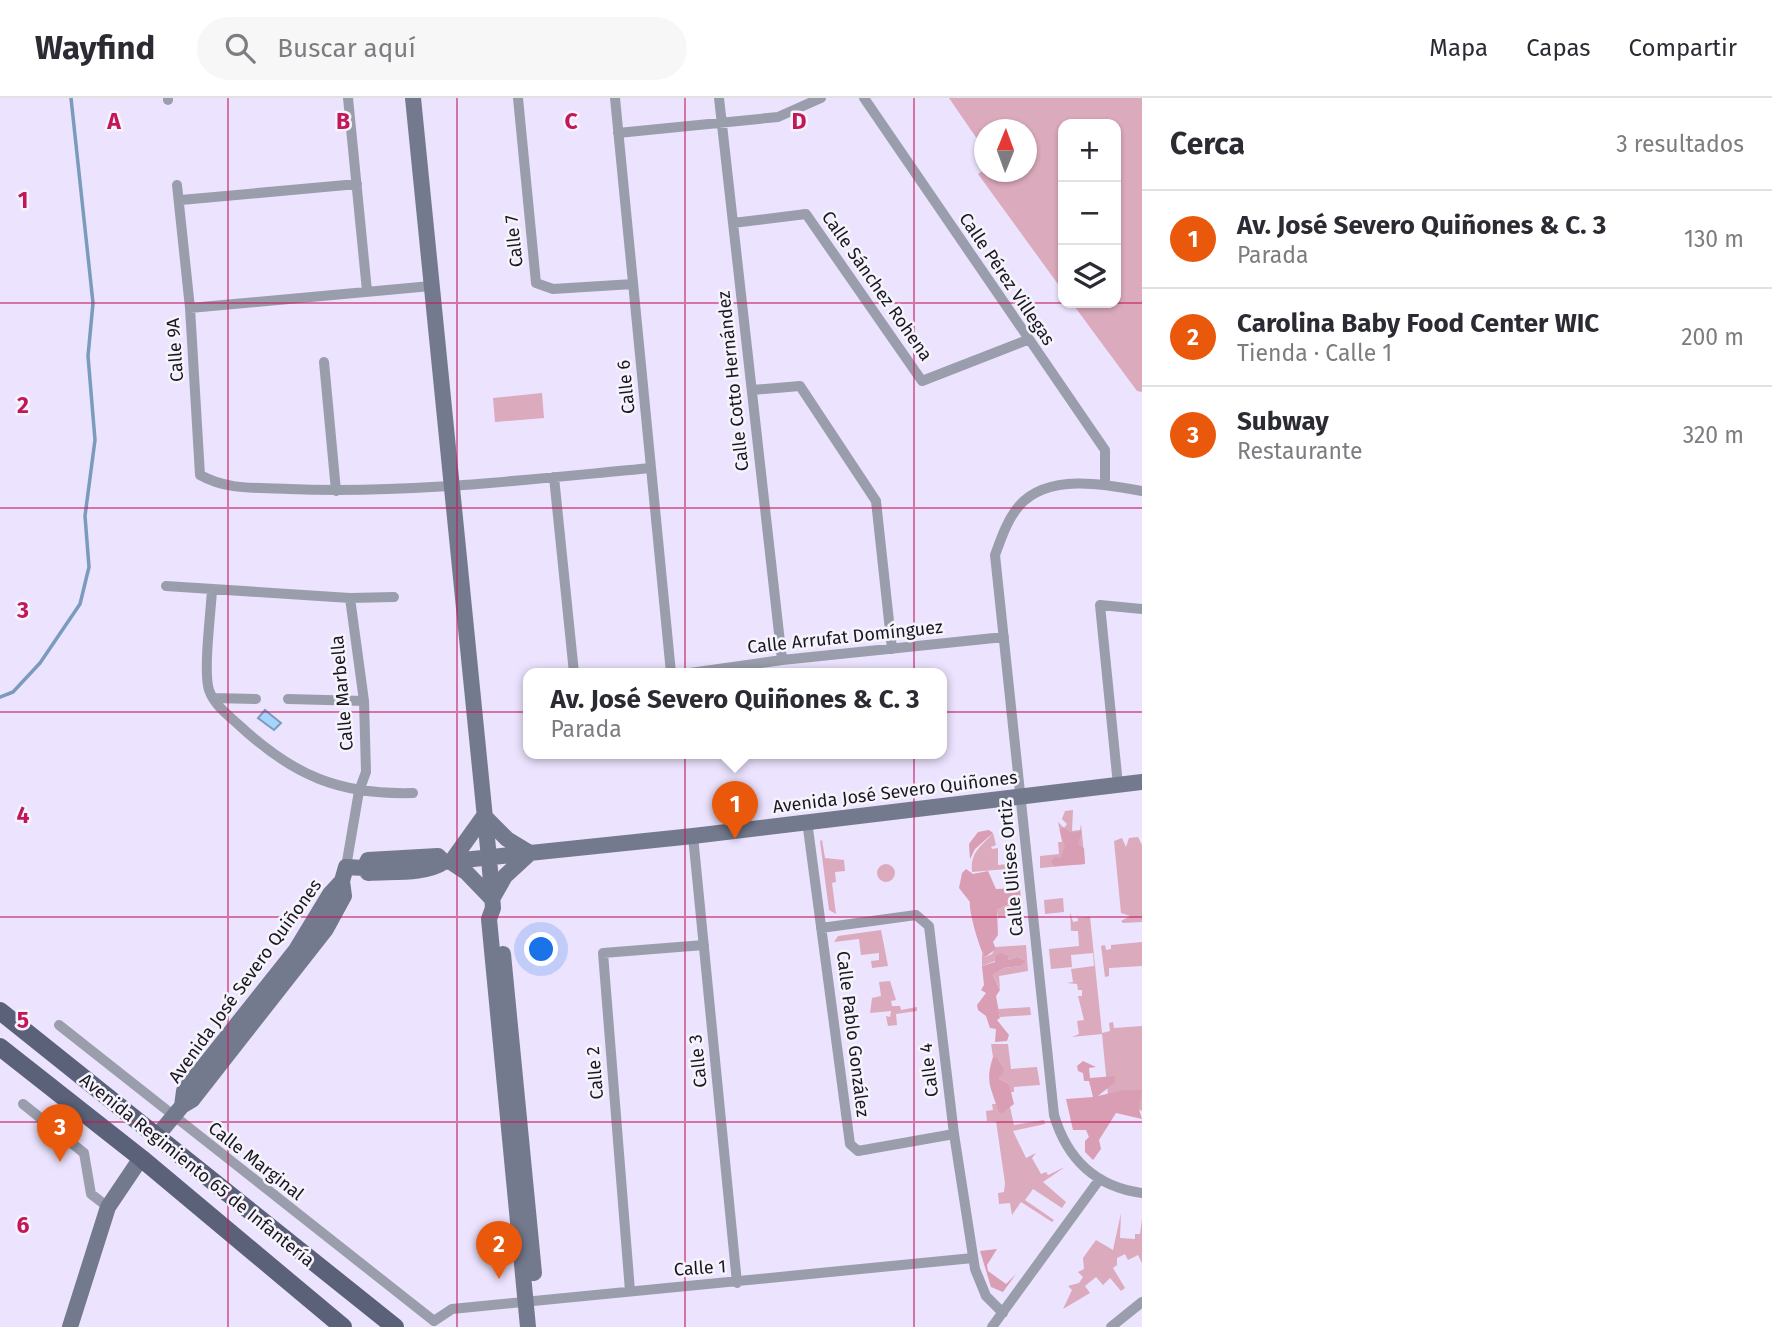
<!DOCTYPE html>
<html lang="es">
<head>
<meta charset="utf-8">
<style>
  body { margin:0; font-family:"Fira Sans",sans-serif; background:#f7f7f7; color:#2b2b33 }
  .controls { position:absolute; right:21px; top:21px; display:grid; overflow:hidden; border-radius:14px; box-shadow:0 2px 5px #0004 }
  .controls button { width:63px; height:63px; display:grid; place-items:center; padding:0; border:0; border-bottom:2px solid #e1e1e2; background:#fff; color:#2b2b33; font:35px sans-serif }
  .compass { position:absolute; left:974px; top:21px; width:63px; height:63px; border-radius:50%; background:#fff; box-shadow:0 2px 5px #0004; rotate:1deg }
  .you { position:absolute; left:542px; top:852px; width:24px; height:24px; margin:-18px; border:5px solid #fff; border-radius:50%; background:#1a73e8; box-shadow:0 0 0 10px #1a73e833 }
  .badge { display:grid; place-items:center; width:46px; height:46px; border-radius:50%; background:#ea580c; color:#fff; font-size:23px; font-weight:700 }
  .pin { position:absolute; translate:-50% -58px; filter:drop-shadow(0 2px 4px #0008) }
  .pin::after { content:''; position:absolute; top:37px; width:24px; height:21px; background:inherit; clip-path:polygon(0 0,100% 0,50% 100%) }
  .popup { position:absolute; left:523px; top:570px; width:424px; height:91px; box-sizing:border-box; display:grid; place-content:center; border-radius:14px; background:#fff; filter:drop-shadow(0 2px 5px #0005); font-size:23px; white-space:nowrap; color:#7c7c81 }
  .popup b { font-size:26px; color:#2b2b33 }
  .popup::after { content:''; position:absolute; left:50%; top:100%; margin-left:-14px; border:14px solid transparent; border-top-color:#fff }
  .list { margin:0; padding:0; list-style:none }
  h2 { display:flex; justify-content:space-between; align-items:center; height:91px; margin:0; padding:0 28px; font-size:30px }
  h2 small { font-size:23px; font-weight:400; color:#7c7c81 }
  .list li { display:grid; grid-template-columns:46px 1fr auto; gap:21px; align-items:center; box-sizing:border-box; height:98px; padding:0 28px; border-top:2px solid #e1e1e2 }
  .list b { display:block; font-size:26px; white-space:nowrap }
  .list p { margin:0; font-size:23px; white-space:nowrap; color:#7c7c81 }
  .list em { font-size:23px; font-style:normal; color:#7c7c81 }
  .icon { flex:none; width:38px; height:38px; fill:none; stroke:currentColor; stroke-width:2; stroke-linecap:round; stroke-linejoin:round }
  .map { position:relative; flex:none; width:1142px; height:1229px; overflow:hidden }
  header { display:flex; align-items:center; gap:42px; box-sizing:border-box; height:98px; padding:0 35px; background:#fff; border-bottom:2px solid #e1e1e2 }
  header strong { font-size:33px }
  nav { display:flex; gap:38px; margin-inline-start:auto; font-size:24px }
  .search { width:490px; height:63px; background:#f7f7f7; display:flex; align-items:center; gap:18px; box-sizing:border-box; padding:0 24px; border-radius:38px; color:#7c7c81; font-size:26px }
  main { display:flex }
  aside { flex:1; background:#fff }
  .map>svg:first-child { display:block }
  .green { fill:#dbaabc }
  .forest { fill:#d99db4 }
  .water { fill:#a5d4fe; stroke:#7b9bbc; stroke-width:2 }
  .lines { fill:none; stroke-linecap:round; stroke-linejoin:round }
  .stream { stroke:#7b9bbc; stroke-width:3.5 }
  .street { stroke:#9a9eac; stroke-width:10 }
  .secondary { stroke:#747a8e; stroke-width:16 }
  .primary { stroke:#5a6179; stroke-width:18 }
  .grid { fill:none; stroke:#c2185b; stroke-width:2; stroke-opacity:0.55 }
  .labels { text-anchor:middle; stroke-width:5; stroke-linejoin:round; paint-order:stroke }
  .street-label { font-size:18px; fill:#1a1622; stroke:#f6f4fb }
  .grid-label { font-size:23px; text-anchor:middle; font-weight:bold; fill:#c2185b; stroke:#f6f4fb; stroke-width:5; stroke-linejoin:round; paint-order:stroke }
</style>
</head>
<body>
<header>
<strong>Wayfind</strong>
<div class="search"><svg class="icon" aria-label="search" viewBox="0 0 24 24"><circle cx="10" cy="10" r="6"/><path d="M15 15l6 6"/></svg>Buscar aquí</div>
<nav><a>Mapa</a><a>Capas</a><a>Compartir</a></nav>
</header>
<main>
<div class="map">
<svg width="1142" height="1229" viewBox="0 0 1142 1229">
  <rect width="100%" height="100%" fill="#ece3fe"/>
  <path class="green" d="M949,0h193v294l-5,-1 -65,-88h44v-179h-53v167l-85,-117 6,-4 42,2v-42h-42v19z
    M542,295l2,25 -49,4 -2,-24z
    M1073,712l-1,21 8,-1 1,-6 4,40 -45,4v-12l19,-2 -1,-12h4l-4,-20 6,6 3,-4 -5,-5 3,-8z
    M993,735l3,12 -5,2 1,2 6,-1v17l20,-2v5l-46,4c-2,-20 9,-25 21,-39z
    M1138,739l4,8v77l-19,1 -2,-2 9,-5 -9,-3 -7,-72 8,-3 4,9 3,-9z
    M822,742l3,18 19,2 1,11 -10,1 1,10 -4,1 4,31 -7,-4 -9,-69z
    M877 775a9 9 0 1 1 18 0a9 9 0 1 1-18 0Z
    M1063,800l1,14 -19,2 -1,-14z
    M1012,804h9l2,14 -25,2 -1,-8z
    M1077,813l1,7 12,-1 12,116 8,-2 -1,-8 4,-1 1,6 28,-2v85l-34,-15 -6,-62 -30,3 7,-3 -2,-13 7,-1 -6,-24h4v-6h-4l-1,-6 -10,-1 6,-1 -2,-13 23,-3 -1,-13 -22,2 1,12 -21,2 -2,-20 30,-3 -1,-15h-7l-1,-19 3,10 5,-1z
    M881,832l7,36 -16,2 -1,-7 8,-1v-7l-18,2 -2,-16 -25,3 4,-6z
    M1142,844v24l-33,2v8l-4,1 -4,-31 4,-1 1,5 5,-1v-4z
    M1026,847l2,26 -29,5 1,13 -7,-14 11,-7 17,-2 6,-5 -10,-4 -9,3v-4l-26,10v-13l3,4 7,-3 4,-7z
    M890,883l6,19 -5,1 1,5h8l1,4 16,-3v4l-21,3 1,11 -9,1 -2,-10 4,1 1,-6 -21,2 2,-15 9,-2 -2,-14z
    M1030,909l1,8 -31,2 -2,-8z
    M991,946h17l3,25 26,-2 3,18 -26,2v5h-4l-1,-8 -10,-5 4,-10 -10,-12z
    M992,1006h4l2,8 12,-5 4,18 30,-5 1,4 -32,7 13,27 10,-5 -4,5 9,16 5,-2 2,3 17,-8 -22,15 23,20 -4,6 -29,-19 -8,11 29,20 -2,2 -31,-20 -9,13 -2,-12 -11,1 -1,-11 6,-1 1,-9 -9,-62h-9l-1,-10 7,-1z
    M1121,1115l-1,25 15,1v-5h5l2,-15v44l-4,-8 -10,5 -3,-6 -8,4v7l-4,3 12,20 -4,3 -11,-13 -7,7 -7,-8 -11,9 5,7 -27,16 9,-19 -4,-4 11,-3 4,-6 -5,-5 6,-3 -1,-11 13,-18 17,10z"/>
  <path class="forest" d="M1063,729l8,6 11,-2 -4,13 6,4 1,16 -31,2 -3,-5 4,-4 6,1 4,-12 -5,-15z
    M989,732l4,3 -18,16 -5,10 -1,-15 9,-12z
    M966,771l7,5 15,-3 8,18 24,-1 1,14h-9l-15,8 1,25 -5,7 3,7 -11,8c-5,-6 -17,-48 -15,-55l-11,-14 3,-15z
    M1001,855l7,3v4l9,-3 10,4 -6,5 -17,2 -11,7 7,15 -4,6 4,22 -3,2 12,15 -2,6 -12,1 1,-13 -6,-1 -4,-12 -8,-6 -1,-5 9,-12 -5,-3 3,-5 -2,-19 13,-4 1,-7z
    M993,959l4,1 7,12 -5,9 10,5 5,20 -12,9 -4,-1c-5,-23 -14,-27 -5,-55z
    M1083,963l13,6 -7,1 1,10 25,-2v6l-17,14 26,-6h18l-3,19 3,10 -26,-6 -17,27 2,9 -8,11 -8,-8v-11l4,-4 -3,-7h-13l-7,-31 27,-2 -4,-16h-5l-1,-8 -5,-2 -1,-5z
    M997,1151l-10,16 1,6 18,13 10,-10 -13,18 -12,-5 -11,-36z"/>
  <path class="water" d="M265,612l16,13 -7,7 -16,-12z"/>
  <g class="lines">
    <path class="stream" d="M0,599l13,-5 27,-29 40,-59 9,-37 -4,-51 10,-76 -7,-84 5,-53 -22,-205"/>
    <path class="street" d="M168,0v2
      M348,0l19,193
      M518,0l18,185 17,6 80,-5
      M615,0l56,575
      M719,0l63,562
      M864,0l241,352v34
      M618,35l160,-16 43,-19
      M177,87l13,123 10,167c29,16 57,12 89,14 121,5 242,-10 362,-21
      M181,102l176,-16
      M733,125l73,-9 116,167 105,-41
      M190,210l241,-22
      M324,264l12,129
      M752,292l48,-4 76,115 16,148
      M554,379l20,196
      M1142,393c-37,-7 -95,-18 -123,15 -12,14 -18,33 -24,49l59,560c13,44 42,72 88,78
      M166,488l184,12 44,-1
      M212,491c-1,23 -9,82 -3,101 5,15 20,26 31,36 54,50 100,69 173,67
      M690,575l92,-13 222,-23
      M213,600l43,1
      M288,601l76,2
      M1118,687l-18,-180 42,4
      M807,723l43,323 8,7 96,-17
      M693,738l44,447
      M346,769l13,-76 7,-19 -2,-71 -14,-103
      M821,830l95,-13 13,11 25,208 21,135 11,27 17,17
      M59,927l375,296 18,-12 521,-51
      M23,1006l61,49 7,41 17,13
      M630,1193l-27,-338 101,-8
      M992,1229l107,-147
      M1111,1229l31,-25"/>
    <path class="secondary" d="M413,0l76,760 4,50 -4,11 39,408
      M484,718l23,23 23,14 -25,23 -13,23 -26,-27 -15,-10z
      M364,770l4,-8 70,-4 6,6
      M503,856l31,319
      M182,1008l2,-15 112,-141 34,-56 12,-13
      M157,1038l25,-30 10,-6 134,-171 18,-33 -2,-15 4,-14 18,1 4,5c22,-2 57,2 76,-11l249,-26 449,-54
      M70,1229l38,-120 33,-49"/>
    <path class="primary" d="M0,913l395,316
      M0,949l141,111 202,169"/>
  </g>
  <path class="grid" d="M228,0v1229M457,0v1229M685,0v1229M914,0v1229M0,205h1142M0,410h1142M0,614h1142M0,819h1142M0,1024h1142"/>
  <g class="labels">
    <g class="street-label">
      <text transform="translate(514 143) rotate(-96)" y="6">Calle 7</text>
      <text transform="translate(1007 181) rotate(56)" y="6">Calle Pérez Villegas</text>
      <text transform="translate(877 188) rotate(55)" y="6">Calle Sánchez Rohena</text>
      <text transform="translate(175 252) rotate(-94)" y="6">Calle 9A</text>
      <text transform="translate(733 283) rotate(-96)" y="6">Calle Cotto Hernández</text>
      <text transform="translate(626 289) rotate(-96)" y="6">Calle 6</text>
      <text transform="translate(845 539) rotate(-6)" y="6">Calle Arrufat Domínguez</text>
      <text transform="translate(342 595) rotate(-95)" y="6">Calle Marbella</text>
      <text transform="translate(895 694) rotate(-7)" y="6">Avenida José Severo Quiñones</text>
      <text transform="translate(1011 770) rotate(-95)" y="6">Calle Ulises Ortiz</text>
      <text transform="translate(245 883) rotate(-54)" y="6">Avenida José Severo Quiñones</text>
      <text transform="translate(853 936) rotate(83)" y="6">Calle Pablo González</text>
      <text transform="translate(698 963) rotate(-96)" y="6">Calle 3</text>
      <text transform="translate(929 972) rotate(-97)" y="6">Calle 4</text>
      <text transform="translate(595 975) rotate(-95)" y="6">Calle 2</text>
      <text transform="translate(256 1063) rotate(38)" y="6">Calle Marginal</text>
      <text transform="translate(197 1072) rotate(39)" y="6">Avenida Regimiento 65 de Infantería</text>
      <text transform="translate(700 1170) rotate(-4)" y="6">Calle 1</text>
    </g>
  </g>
  <g class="grid-label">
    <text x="114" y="31">A</text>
    <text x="343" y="31">B</text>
    <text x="571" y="31">C</text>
    <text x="799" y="31">D</text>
    <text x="23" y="110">1</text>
    <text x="23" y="315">2</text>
    <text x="23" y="520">3</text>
    <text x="23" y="725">4</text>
    <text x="23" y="930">5</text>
    <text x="23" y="1135">6</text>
  </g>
</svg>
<div class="controls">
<button>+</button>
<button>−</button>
<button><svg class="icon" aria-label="layers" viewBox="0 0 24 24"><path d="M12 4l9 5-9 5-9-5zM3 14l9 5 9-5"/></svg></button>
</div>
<svg class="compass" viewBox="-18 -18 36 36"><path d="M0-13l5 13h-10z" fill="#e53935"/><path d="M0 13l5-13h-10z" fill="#7c7c81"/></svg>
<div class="you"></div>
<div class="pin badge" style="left:735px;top:741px">1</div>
<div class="popup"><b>Av. José Severo Quiñones &amp; C. 3</b>Parada</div>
<div class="pin badge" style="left:499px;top:1181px">2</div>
<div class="pin badge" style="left:60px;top:1064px">3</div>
</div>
<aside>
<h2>Cerca<small>3 resultados</small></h2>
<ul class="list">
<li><span class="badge">1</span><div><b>Av. José Severo Quiñones &amp; C. 3</b><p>Parada</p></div><em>130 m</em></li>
<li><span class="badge">2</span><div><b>Carolina Baby Food Center WIC</b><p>Tienda · Calle 1</p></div><em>200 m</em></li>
<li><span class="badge">3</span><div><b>Subway</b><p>Restaurante</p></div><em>320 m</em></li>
</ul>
</aside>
</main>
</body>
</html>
